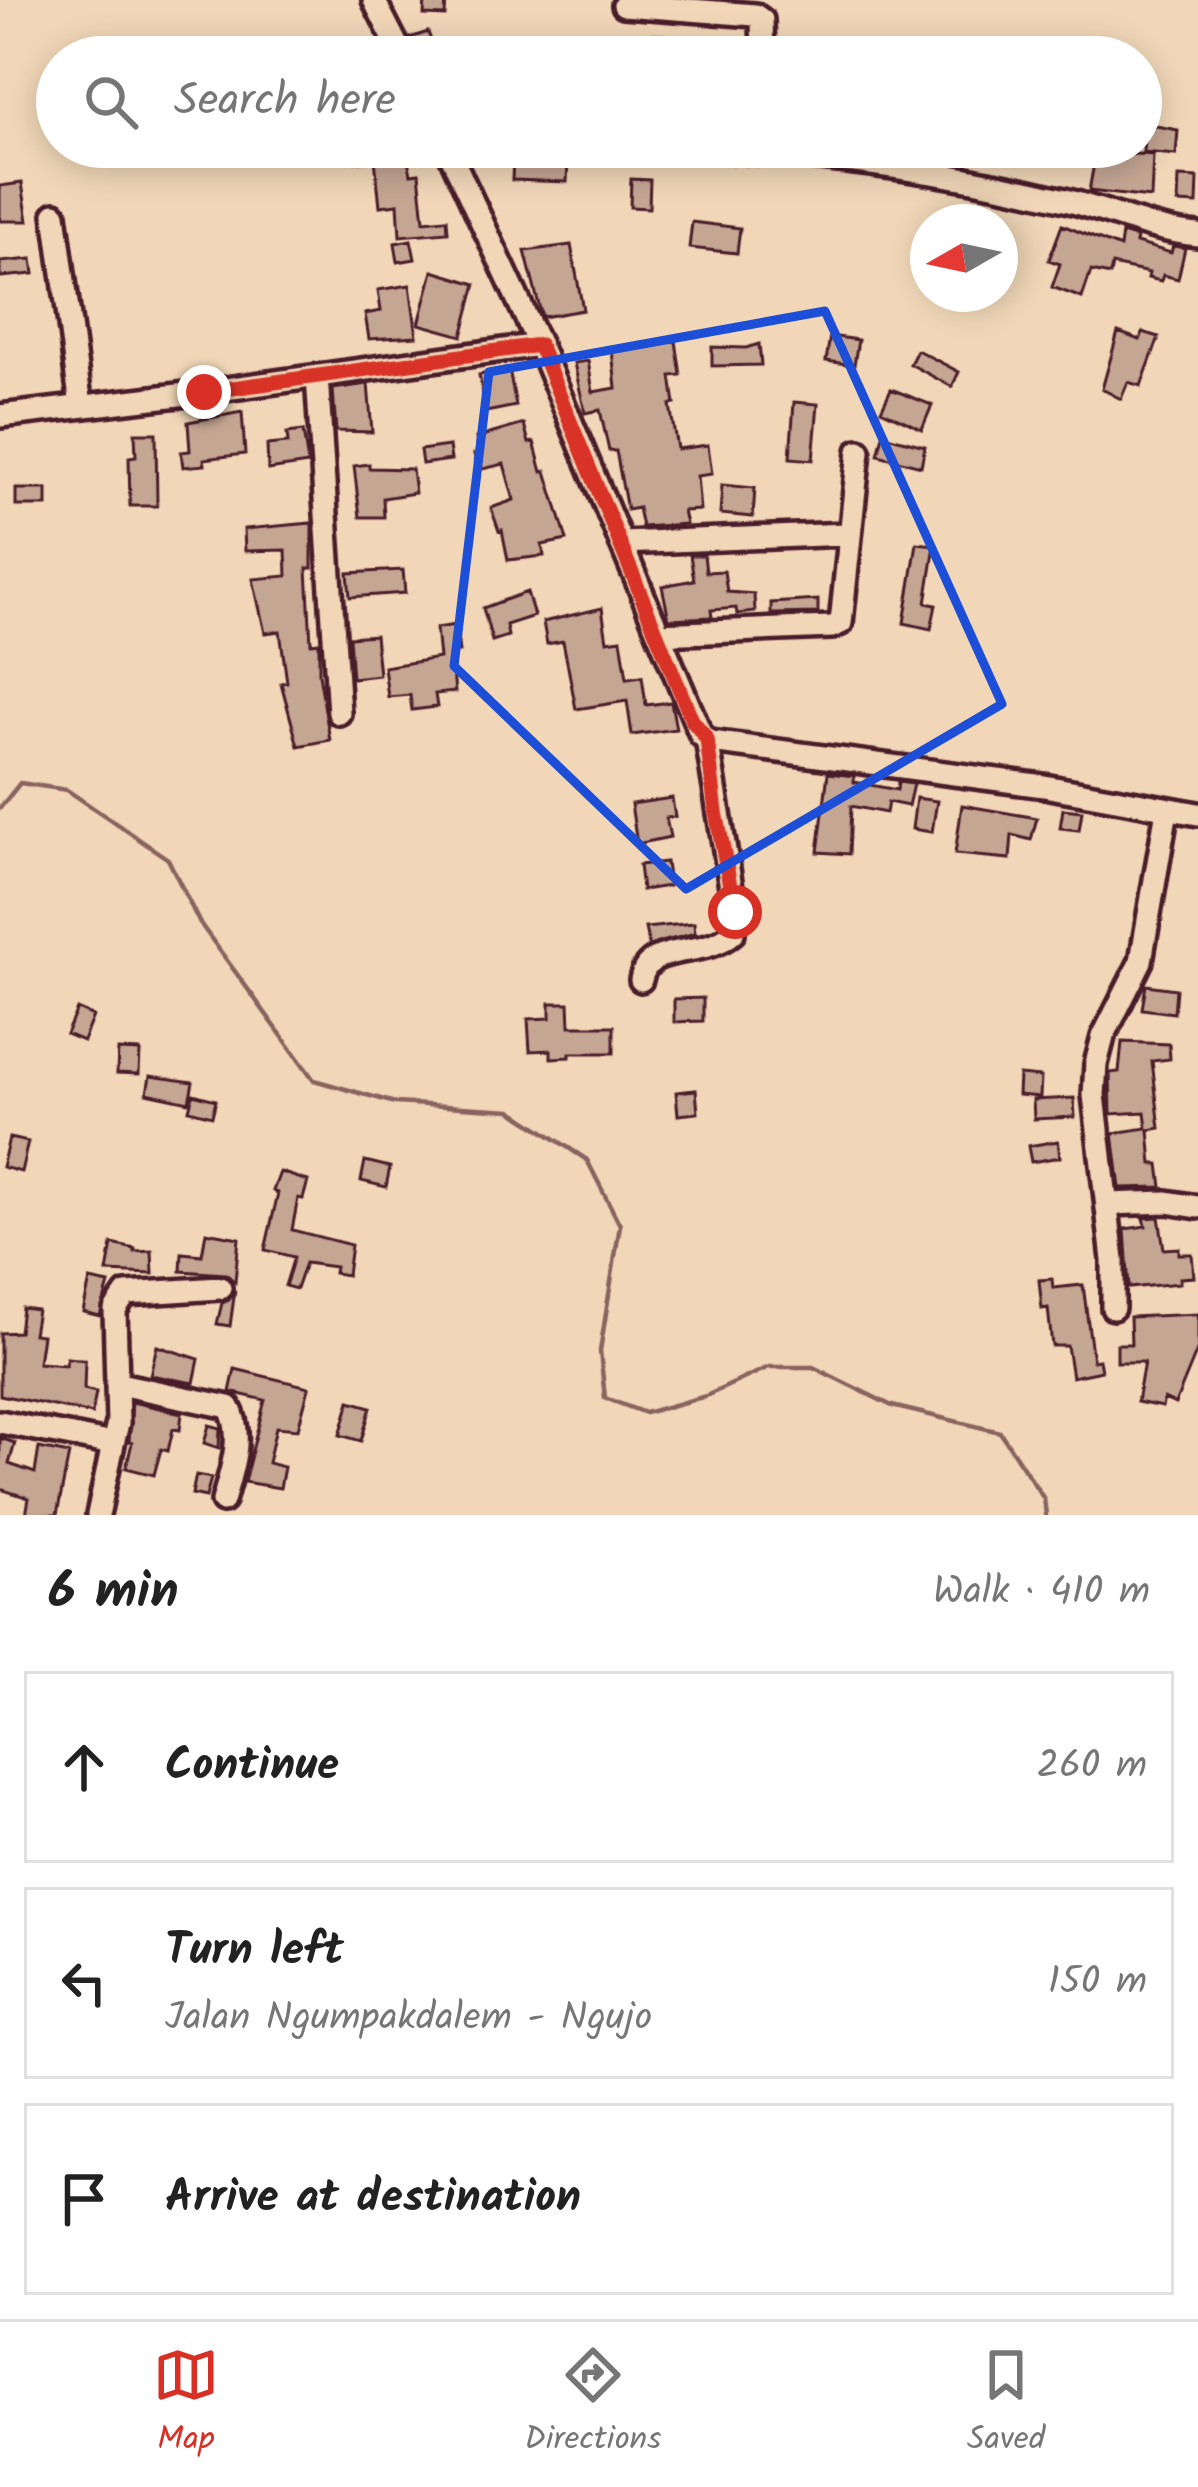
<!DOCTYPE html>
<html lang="en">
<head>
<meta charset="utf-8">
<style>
  body { margin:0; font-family:Kalam,sans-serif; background:#f6f6f6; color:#222 }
  .compass { position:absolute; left:910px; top:204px; width:108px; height:108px; border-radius:50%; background:#fff; box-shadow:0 6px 30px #0003; rotate:261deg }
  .stop { position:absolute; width:36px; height:36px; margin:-27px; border:9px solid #d93025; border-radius:50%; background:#fff }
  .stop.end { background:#d93025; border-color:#fff; box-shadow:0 3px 12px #0008 }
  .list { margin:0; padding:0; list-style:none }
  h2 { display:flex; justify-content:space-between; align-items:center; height:156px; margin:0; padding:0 48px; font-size:51px }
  h2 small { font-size:39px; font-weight:400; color:#767676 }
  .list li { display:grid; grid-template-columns:78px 1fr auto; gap:36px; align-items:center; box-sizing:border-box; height:192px; margin:0 24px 24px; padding:0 24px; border:3px solid #e0e0e0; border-radius:0px }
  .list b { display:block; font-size:45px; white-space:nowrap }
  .list p { margin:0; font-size:39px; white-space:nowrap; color:#767676 }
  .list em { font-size:39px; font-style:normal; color:#767676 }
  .icon { flex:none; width:66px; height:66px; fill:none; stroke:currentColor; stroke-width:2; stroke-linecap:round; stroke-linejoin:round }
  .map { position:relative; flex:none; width:1198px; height:1515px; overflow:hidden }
  .search { position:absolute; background:#fff; box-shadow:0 6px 30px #0003; left:36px; right:36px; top:36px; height:132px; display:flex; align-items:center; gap:30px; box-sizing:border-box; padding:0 42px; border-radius:66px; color:#767676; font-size:45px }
  .sheet { height:804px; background:#fff }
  nav { display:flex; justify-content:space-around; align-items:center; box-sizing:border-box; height:168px; border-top:3px solid #e0e0e0; background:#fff; font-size:33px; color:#767676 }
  nav a { display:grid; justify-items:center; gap:6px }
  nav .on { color:#d93025 }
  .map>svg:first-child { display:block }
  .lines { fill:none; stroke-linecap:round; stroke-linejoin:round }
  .stream { stroke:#88635f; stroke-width:4.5 }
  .building { fill:#c5a693; stroke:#4a1f2b; stroke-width:3 }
  .minor-casing { stroke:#4a1f2b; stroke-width:30 }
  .minor { stroke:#f1d7b8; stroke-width:21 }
  .route { stroke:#d93025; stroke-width:15 }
  .marked { fill:none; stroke:#1d4ed8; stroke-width:9; stroke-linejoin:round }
</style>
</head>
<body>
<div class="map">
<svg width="1198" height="1515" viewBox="0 0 1198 1515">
  <rect width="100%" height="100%" fill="#f1d7b8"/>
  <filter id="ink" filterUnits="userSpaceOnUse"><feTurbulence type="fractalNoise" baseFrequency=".00833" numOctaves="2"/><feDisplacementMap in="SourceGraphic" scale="24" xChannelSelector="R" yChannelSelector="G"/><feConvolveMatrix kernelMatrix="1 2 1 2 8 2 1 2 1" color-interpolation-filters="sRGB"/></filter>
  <g filter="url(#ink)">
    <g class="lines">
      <path class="stream" d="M0,808l20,-25 47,7 101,69 31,63 115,158 81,23 116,7 76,50 33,65 -20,126 5,47 40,15 61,-17 63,-29h44l79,39 108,26 44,67 2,16"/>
    </g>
    <path class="building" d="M425,0h21l-1,16 -21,-1z
      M428,32l9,25h-19l-8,-19z
      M653,34l27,3 -3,20h-27z
      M1145,124l33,6 -2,25 -33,-3z
      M353,147h52l6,27 8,-1 5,48 23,-2 1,13 -48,4 -2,-32 -18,2 -5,-47 -19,3z
      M1141,154l12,1 -2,43 -62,-7 6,-33 28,2 1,-5z
      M513,157l55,3 -1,22 -55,-2z
      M1179,177l19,1 -1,26 -19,-1z
      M631,179l19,1 -1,28 -19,-1z
      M22,183l6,38h-28v-35z
      M692,222l48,6 -3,25 -48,-5z
      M1062,225l58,23 2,-15 15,5 -1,5 35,10 2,-7 12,2 -7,31 -15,-4 -2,6 -13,-3 1,-5 -37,-8 -2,10 -19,-4 -9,27 -30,-11 8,-23 -11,-4z
      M411,240l4,19 -17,3 -3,-19z
      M571,245l12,65 -41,7 -17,-66z
      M32,259l2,15 -34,3v-15z
      M433,271l43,13 -14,52 -43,-12z
      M410,285l7,51 -48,3 -4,-25 16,-3 -3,-21z
      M1118,332l22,8 3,-8 16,5 -18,49 -13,-4 -7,17 -19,-10z
      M830,336l28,4 -4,25 -28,-4z
      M676,341l5,34 -10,1 4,28 -5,1 7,44 31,-4 4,29 -15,2 3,34 -17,1 3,13 -44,3 -4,-19 -11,2 -11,-59h-7l-9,-41 -15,3 -11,-50 14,-2 5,31 23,-4 -4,-38z
      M759,344l2,21 -49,1v-19l34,1z
      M917,350l42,22 -7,15 -42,-23z
      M509,369l7,37 -30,6 -7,-37z
      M368,384l4,48 -36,-1 -3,-42z
      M891,389l41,16 -10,24 -41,-19z
      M794,402l24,2 -5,56 -23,-2z
      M242,412l3,42 -41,5 1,6 -22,2 -2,-15 9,-1 -2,-29z
      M524,424l5,19 5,-1 8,30 4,-1 21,69 -25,5 2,11 -36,4 -6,-30 -3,1 -8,-23 23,-8 -10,-36 -26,6 -4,-16 6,-2 -4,-14z
      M303,431l5,33 -40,6 -1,-25 21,-2 -1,-10z
      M135,433h21l1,73h-27l-1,-49 7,-1z
      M883,435l42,11 -4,20 -43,-11z
      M449,446l2,14 -29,4 -2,-14z
      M369,464v4l43,1 3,24 -32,5 1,19h-24l-6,-51z
      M722,485l33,3 -2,29 -33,-3z
      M16,489h31v17h-31z
      M312,523v45h-5l4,75 8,-1v32l11,66 -32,6 -17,-63 6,-1 -7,-51 -15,2 -12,-54 34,-3 -1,-26 -41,1 -1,-22z
      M917,543l18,2 -9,58 10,2 -5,24 -27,-6z
      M690,555h14l2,17 18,-1 3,21 27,2 1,18 -18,2 -1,-6 -25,2 1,7 -43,2 -7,-33 32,-6z
      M403,570l2,23 -55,4 -2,-24z
      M527,592l7,24 -28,9 2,11 -16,5 -9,-33z
      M818,600v13l-47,1v-11z
      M602,608l5,33 14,-2 6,39 15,-2 4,29 25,-3 5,27 -44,6 -5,-34 -51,8 -13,-68 -16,3 -4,-22z
      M456,625l3,27 -8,1 4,39 -20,2 2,13 -25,3 -2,-15 -22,2 -4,-30 55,-9 -3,-30z
      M375,635l4,40 -27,3 -3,-41z
      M828,773l26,3v6l43,8 1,-8 15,2 -5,22 -20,-4 -2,11 -35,-7 -2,48 -31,-2z
      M672,798l3,19 -9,1 4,19 -33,7 -6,-40z
      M916,798l21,3 -5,31 -20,-3z
      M962,805l75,13 -6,22 -19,-5 -2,24 -55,-5z
      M1063,809l19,2 -3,19 -19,-2z
      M666,862l3,24 -27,4 -3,-25z
      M694,923l1,10 -46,13 -4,-18z
      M1146,985l30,4 -2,24 -32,-4z
      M703,998v23l-29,1v-23z
      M550,1003h19l1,23h44v27h-44v4l-19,1v-8l-21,1 -2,-32 22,-1z
      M77,1009l16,7 -10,25 -17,-7z
      M1122,1042l47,2 1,15 -18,2 8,67 -11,2 3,34h7l3,23 -42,1 -7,-55 34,-5 -2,-16 -34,2 -1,-41 9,-1z
      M118,1050l22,1 -1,23 -22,-1z
      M1019,1075l22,2 -1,20 -22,-2z
      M150,1076l43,6 -4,20 -42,-9z
      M696,1090l2,23 -20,2 -2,-23z
      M193,1094l23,6 -4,16 -23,-6z
      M1074,1098l1,19 -41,2 -1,-19z
      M9,1138l19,4 -7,30 -19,-5z
      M1058,1141l2,16 -29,5 -3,-16z
      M365,1161l25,6 -4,20 -25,-6z
      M280,1172l28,9 -5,18 -5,-1 -6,32 59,15 -4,30 -13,-2 1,-6 -30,-4 -9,26 -11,-3 9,-29 -29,-7 13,-57 -5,-2z
      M1159,1217l5,32 15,-1v6h13l2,23 -14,1v5l-51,5 -4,-59 21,-3 -2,-8z
      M206,1232l33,6 -4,44 -9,-8 -45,-3 1,-18 20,2z
      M112,1244l23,5v3l17,-1 1,23 -46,-2z
      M1052,1279l1,9 30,-3 10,76 6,-1 2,11 -29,6 -5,-31h-15l-4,-38 -6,1 -3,-29z
      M90,1280l19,4 -9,32 -17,-4z
      M235,1290l-5,36 -13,-2 5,-21 7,-3z
      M22,1308l15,2 -4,24 9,1 -4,28 28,2 1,-7 18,2 -1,29 12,3 -4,22 -92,-19v-62l19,-1z
      M1198,1314v34l-23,56 -11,-5 -2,8 -25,-5 7,-40h-27v-18h14l-1,-27z
      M157,1346l42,13 -5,24 -44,-8z
      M235,1369l74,18 -11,42 -22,-2 -8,36 16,4 -4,21 -36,-6 21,-82 -35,-8z
      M350,1401l21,6 -10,34 -21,-6z
      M132,1402l50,11 -2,17 -7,-1 -5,22 -7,-2 -7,26 -28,-7 6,-25 -3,-1z
      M209,1425l11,3 -1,20 -15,-5z
      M0,1438l15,5 -6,21 26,9 4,-25 30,6 -12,61h-31l3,-17 -29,-9z
      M196,1475l15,3 -5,19 -14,-3z"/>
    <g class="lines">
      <defs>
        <path id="minor" d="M374,0l29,57
          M624,5l131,10 7,5 1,37
          M447,147l92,198 162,390 10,7 333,44 154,28
          M681,147c128,7 260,22 384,53 45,11 87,31 133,35
          M55,214l26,192
          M317,376l22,337
          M0,416l204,-24 335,-47
          M621,543l226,-9
          M659,634l173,-7 9,-4 18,-172
          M641,980c7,-40 61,-20 92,-47l2,-21 -28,-173
          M1108,1204l59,-2 31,5
          M1113,1308v-48l-19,-165 2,-31 7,-27 38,-76 26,-151
          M119,1384l110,23c16,28 2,64 -6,94
          M0,1422l113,22 5,-21 -3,-113 11,-16 94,-6
          M98,1515l15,-71"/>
      </defs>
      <use href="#minor" class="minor-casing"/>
      <use href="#minor" class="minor"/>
    </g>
  </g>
  <g class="lines" filter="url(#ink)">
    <path class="route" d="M204,392l335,-47 153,375 15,19 9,73 19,100"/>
  </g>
  <path class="marked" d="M825,311l177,393 -316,185 -232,-223 35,-294z"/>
</svg>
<svg class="compass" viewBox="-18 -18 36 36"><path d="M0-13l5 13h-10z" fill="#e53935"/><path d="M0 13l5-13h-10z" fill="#767676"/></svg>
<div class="stop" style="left:735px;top:912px"></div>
<div class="stop end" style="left:204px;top:392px"></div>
<div class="search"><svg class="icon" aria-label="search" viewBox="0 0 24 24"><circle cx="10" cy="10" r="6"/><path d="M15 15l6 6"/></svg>Search here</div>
</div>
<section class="sheet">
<h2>6 min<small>Walk · 410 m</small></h2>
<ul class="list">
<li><svg class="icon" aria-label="ahead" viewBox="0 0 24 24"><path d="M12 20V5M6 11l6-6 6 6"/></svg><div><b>Continue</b></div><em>260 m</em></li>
<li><svg class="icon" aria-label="left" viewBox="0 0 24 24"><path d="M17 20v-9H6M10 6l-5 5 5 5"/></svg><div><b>Turn left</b><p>Jalan Ngumpakdalem - Ngujo</p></div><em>150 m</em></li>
<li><svg class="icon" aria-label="arrive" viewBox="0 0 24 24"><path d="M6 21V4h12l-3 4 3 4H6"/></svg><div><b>Arrive at destination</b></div></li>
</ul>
</section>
<nav>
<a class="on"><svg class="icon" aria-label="map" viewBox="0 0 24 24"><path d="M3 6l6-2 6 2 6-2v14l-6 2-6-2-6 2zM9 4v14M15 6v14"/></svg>Map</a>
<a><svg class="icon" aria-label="directions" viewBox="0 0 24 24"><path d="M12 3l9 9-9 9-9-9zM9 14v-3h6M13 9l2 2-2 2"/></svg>Directions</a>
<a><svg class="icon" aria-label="saved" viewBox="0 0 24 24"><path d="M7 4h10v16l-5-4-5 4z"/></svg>Saved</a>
</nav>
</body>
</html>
